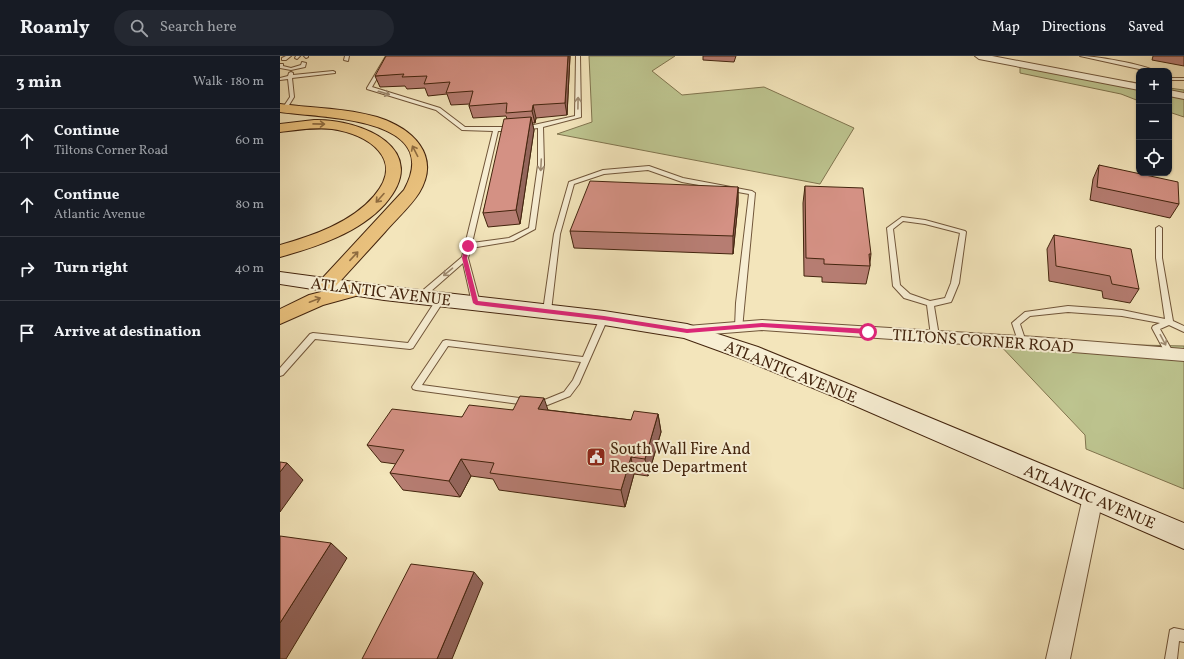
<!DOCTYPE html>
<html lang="en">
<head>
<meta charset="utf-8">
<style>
  body { margin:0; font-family:Vollkorn,serif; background:#242831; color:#f1f3f6 }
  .controls { position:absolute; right:12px; top:12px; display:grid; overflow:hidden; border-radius:8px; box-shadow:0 1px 3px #0004 }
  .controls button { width:36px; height:36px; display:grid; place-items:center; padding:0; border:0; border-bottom:1px solid #363941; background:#171b24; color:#f1f3f6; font:20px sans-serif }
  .stop { position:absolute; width:12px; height:12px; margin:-9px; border:3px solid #db2777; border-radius:50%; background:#fff }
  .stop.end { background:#db2777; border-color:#fff; box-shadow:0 1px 4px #0008 }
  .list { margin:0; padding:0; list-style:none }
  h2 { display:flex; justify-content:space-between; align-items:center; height:52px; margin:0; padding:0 16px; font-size:17px }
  h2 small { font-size:13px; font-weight:400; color:#9ea1a6 }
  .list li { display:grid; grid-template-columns:26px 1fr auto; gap:12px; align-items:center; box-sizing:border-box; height:64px; padding:0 16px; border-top:1px solid #363941 }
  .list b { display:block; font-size:15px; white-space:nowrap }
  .list p { margin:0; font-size:13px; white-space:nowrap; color:#9ea1a6 }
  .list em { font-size:13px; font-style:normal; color:#9ea1a6 }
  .icon { flex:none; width:22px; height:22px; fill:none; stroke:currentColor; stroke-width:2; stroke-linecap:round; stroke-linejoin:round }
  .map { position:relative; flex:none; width:904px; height:603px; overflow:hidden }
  header { display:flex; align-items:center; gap:24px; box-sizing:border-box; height:56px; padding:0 20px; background:#171b24; border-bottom:1px solid #363941 }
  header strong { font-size:19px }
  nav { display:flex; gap:22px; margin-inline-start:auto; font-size:14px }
  .search { width:280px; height:36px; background:#242831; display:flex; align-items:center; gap:10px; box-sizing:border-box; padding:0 14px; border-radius:22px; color:#9ea1a6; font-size:15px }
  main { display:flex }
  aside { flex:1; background:#171b24 }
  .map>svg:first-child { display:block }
  .green { fill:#bdc48f; stroke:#80744e }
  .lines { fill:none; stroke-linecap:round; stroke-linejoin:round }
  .service-casing { stroke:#705539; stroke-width:2 }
  .minor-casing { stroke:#705539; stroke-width:2 }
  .secondary-casing { stroke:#44250e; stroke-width:2 }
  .trunk-casing { stroke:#44250e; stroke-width:2 }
  .service { fill:#f7eed3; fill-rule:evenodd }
  .minor { fill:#f7eed3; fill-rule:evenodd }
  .secondary { fill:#f7eed3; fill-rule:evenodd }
  .trunk { fill:#eac27e; fill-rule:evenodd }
  .wall { fill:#b67d72; stroke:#44250e }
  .shaded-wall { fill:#94665c; stroke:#44250e }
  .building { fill:#d49184; stroke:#44250e }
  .oneway { stroke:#9e8a70 }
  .oneway2 { stroke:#8f6c40 }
  .route { fill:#db2777 }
  .labels { text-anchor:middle; stroke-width:4; stroke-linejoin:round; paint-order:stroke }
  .street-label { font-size:16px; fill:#44250e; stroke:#f7eed3 }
  .poi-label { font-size:16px; fill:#44250e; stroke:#f7eed3; text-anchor:start }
</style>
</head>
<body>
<header>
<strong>Roamly</strong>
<div class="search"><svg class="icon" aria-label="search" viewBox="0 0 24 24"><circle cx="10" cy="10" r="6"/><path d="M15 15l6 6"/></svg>Search here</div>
<nav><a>Map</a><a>Directions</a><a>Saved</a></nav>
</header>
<main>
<aside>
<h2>3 min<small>Walk · 180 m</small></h2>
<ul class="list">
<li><svg class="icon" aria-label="ahead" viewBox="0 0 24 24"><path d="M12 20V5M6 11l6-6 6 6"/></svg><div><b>Continue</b><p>Tiltons Corner Road</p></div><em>60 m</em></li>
<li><svg class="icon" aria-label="ahead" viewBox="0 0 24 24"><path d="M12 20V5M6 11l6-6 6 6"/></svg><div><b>Continue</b><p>Atlantic Avenue</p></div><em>80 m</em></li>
<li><svg class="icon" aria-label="right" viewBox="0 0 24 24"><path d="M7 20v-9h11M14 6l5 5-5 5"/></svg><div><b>Turn right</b></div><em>40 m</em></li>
<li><svg class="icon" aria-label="arrive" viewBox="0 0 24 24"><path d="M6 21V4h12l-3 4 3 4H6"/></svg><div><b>Arrive at destination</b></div></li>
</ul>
</aside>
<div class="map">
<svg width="904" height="603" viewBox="0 0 904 603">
  <rect width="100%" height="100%" fill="#f3e5bb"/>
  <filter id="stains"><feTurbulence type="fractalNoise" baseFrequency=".005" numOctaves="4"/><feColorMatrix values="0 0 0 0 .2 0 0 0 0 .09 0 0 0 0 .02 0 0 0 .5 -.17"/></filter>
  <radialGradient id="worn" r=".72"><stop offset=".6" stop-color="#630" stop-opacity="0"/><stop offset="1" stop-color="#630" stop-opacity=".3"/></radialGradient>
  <path class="green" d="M309,0h86l-23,15 30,24 82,-8 90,41 -34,56 -263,-50 35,-12z
    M740,11l119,16v18l-18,-7 -101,-21z
    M889,32l15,2v27l-15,-5z
    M717,286l187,4v143l-98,-40 -1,-14z"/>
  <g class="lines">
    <defs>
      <path id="service" d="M6,0h5l-5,4h-4v-2z
        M16,0h4l-3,3 -2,-1z
        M24,0h4v1l-2,1z
        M65,0h4l-1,5 -4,-1z
        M106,0h4l-18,31 68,21 25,19h46l3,2 -3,2h-13l-26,112 37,-5 20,-10 9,-63v-37l-15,2 -3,-2 55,-12 1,-60h4l1,61 -38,10 1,38 -9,64 -22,12 -42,7 -3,10 12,45 -1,2h-6l-1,-2 -9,-40 -41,36h-6l-1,-2 47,-40 31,-126 -31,-1 -26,-20 -69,-21v-1z
        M800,0c15,0 63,8 75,15h-7z
        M22,6l4,1 -1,4 -14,3 -11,-2v-4h3v2l8,2 10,-3z
        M53,15l2,1v1l-43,5 2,19 -8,13h-4v-1l8,-12 -2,-18 -8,1v-2l8,-2 1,-3 2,-1 2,1v2z
        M889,22h15v2h-15z
        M369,110l34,12 69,13 3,2 -13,136h-6l-1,-2 1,-24 13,-109 -67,-12 -34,-12 -44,4 -30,10 -14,50 -9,77 -4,3 -4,-3 11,-77 15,-52 34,-12z
        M622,161l23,3 40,11 1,1 -7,51 -7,17 -1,2 -17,4 5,30 -4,3 -4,-3 -4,-31 -23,-7 -11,-12 -6,-58zM623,165l22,3 35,9 -9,50 -6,15 -15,3 -20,-7 -10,-9 -7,-56z
        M879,170l3,2v30l11,63 11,5v6l-15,-7 -9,4 14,25 -1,2h-6l-15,-28 1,-2 7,-3 -38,-7 -54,-4 -38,4 -10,8 6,18 -1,2h-6l-7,-21 13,-11 43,-6 54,4 43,9 -9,-61v-30z
        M158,241h6l1,2 -32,49 -3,1 -95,-10 -32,36 -3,1v-8l30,-34 3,-1 95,10z
        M324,259l4,3 -29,66 -9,12 -25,10 -3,1 -126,-17 -3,-1 -1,-2 31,-46 3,-1 137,17 17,-39zM168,290l133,16 -8,18 -9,12 -22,9 -120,-16z
        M894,572l10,2v12l-5,-1 -2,18h-12l5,-29z"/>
      <path id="minor" d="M695,0h17l147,28v6l-160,-31z
        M889,34l15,3v6l-15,-3z
        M482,264l274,17 148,12v12l-148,-12 -274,-19 -75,6 -5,-1 -3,-4 3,-4 5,-1z
        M813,432l7,3 3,6 -33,162h-24l37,-162 3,-6z"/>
      <path id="secondary" d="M0,216l104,14 220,25 83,13 71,23 93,38 333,138v26l-349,-152 -93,-38 -58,-21 -80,-13 -220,-25 -104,-16z"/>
      <path id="trunk" d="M0,48c32,4 66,4 97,13 35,11 65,38 42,76 -9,14 -23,26 -34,39 -17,19 -34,37 -51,56l-7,2 -7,-2 -3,-4 87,-94c41,-74 -84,-72 -124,-78z
        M34,64c48,-1 119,29 71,84 -26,29 -69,43 -105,53v-12c32,-9 71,-22 94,-49 32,-37 -6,-62 -42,-67 -18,-2 -35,1 -52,3v-8z
        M76,227l7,1 3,5 -3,5 -40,11 -43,19v-15l29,-14z"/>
    </defs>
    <use href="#service" class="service-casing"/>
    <use href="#minor" class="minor-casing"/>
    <use href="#secondary" class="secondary-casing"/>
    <use href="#trunk" class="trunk-casing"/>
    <use href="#service" class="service"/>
    <use href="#minor" class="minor"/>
    <use href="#secondary" class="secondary"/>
    <use href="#trunk" class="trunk"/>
  </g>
  <path class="wall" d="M290,0l-3,59 -31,3 -1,5h-3l2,7 -14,94 -32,3 -5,-14 24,-94 -1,-3 -33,2 -4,-12 1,-2 -19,1 -4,-11 -19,2 -3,-8 -18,1 -2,-3 -25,1 -5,-11z
    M423,0h33l-2,6 -31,-2z
    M873,0h31v10l-32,-6z
    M819,109l80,39 -9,14 -80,-18 3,-21z
    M525,130l66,68 -1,8v4l-4,18 -44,-2v-5l-18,-1 -1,-73z
    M458,131v17l-5,50 -159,-6 -4,-17z
    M774,179l85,54 -9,14 -27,-5 -1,-7 -53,-10 -2,-32z
    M233,354h35l83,10 27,-6 3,18 -13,44 -14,-2 -9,33 -126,-17 -6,-11 -22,-3 -11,21 -57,-7 -13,-17 6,-9 -15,-2 -14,-17 95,-28z"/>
  <path class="shaded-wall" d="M288,0h2l-3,59 -2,-12z
    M253,49l3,13 -1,5 -3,-12z
    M251,61l3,13 -14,94 -4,-14z
    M458,131v17l-5,50v-18z
    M264,342l6,18 -12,-7z
    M378,358l3,18 -13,44 -3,-17z
    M351,401l3,17 -9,33 -4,-17z
    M181,403l10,17 -11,21 -11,-16z
    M7,407l16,17 -23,32v-40z
    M51,487l16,15 -61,101h-6v-36z
    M194,516l9,11 -31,76h-15z"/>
  <path class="building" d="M106,0h182l-3,47 -32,2 -1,6 -26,2 1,-10 -38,3 4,-15 -27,2 4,-11 -26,2 3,-8 -25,1 2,-3 -29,2z
    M251,61l-15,93 -33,3 21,-94z
    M819,109l79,17 1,22 -82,-17z
    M310,125l148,6 -5,49 -163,-5z
    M525,130l58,2 8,66h-2l1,12 -46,-2v-5l-18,-1z
    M774,179l77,14 8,40 -27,-5 -2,-8 -54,-10z
    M240,340l24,2 -6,11 93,11 3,-9 24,3 -13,45 -14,-2 -10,33 -131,-17 4,-10 -33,-4 -12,22 -59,-8 14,-23 -37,-5 25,-36 70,8 7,-12 44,5z
    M0,406l7,1 -7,9z
    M0,480l51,7 -51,80z
    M131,508l63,8 -37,87h-75z"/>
  <defs><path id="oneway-shaft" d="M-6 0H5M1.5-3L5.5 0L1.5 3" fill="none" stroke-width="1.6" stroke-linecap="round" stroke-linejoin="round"/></defs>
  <g class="oneway">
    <use href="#oneway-shaft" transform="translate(104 37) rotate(16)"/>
    <use href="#oneway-shaft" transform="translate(298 47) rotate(-89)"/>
    <use href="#oneway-shaft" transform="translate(261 109) rotate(93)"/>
    <use href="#oneway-shaft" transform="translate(168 216) rotate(140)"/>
    <use href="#oneway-shaft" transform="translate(883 284) rotate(62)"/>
  </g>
  <g class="oneway2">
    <use href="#oneway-shaft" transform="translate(39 68) rotate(1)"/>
    <use href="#oneway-shaft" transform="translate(135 95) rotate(-117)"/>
    <use href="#oneway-shaft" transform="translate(100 142) rotate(132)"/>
    <use href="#oneway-shaft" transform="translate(74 200) rotate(-47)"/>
    <use href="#oneway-shaft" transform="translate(35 244) rotate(-21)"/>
  </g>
  <path class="route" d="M188,188l2,2 -3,12 11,43 126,15 83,13 75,-6 106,6 3,3 -3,2 -106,-7 -75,6 -83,-13 -128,-15 -3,-2 -11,-45 3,-12z"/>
  <defs>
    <symbol id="civic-square" viewBox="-11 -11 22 22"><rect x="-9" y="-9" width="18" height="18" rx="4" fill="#8f2418" stroke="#f7eed3"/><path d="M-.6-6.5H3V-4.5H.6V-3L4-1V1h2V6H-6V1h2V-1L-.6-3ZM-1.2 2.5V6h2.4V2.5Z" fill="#fff"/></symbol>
  </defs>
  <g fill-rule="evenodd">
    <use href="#civic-square" x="305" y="390" width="22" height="22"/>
  </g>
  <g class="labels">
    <g class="street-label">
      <text transform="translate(101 235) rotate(7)" y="6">ATLANTIC AVENUE</text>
      <text transform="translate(703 284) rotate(4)" y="6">TILTONS CORNER ROAD</text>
      <text transform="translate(511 315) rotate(22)" y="6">ATLANTIC AVENUE</text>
      <text transform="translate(810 440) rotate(23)" y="6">ATLANTIC AVENUE</text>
    </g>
    <g class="poi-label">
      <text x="330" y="398">South Wall Fire And<tspan x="330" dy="18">Rescue Department</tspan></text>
    </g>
  </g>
  <rect width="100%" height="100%" filter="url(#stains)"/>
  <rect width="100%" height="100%" fill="url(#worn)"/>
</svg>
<div class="controls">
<button>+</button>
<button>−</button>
<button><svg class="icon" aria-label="locate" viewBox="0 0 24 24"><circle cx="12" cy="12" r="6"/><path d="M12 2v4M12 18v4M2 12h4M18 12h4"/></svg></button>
</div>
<div class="stop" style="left:588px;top:276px"></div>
<div class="stop end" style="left:188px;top:190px"></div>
</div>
</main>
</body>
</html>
